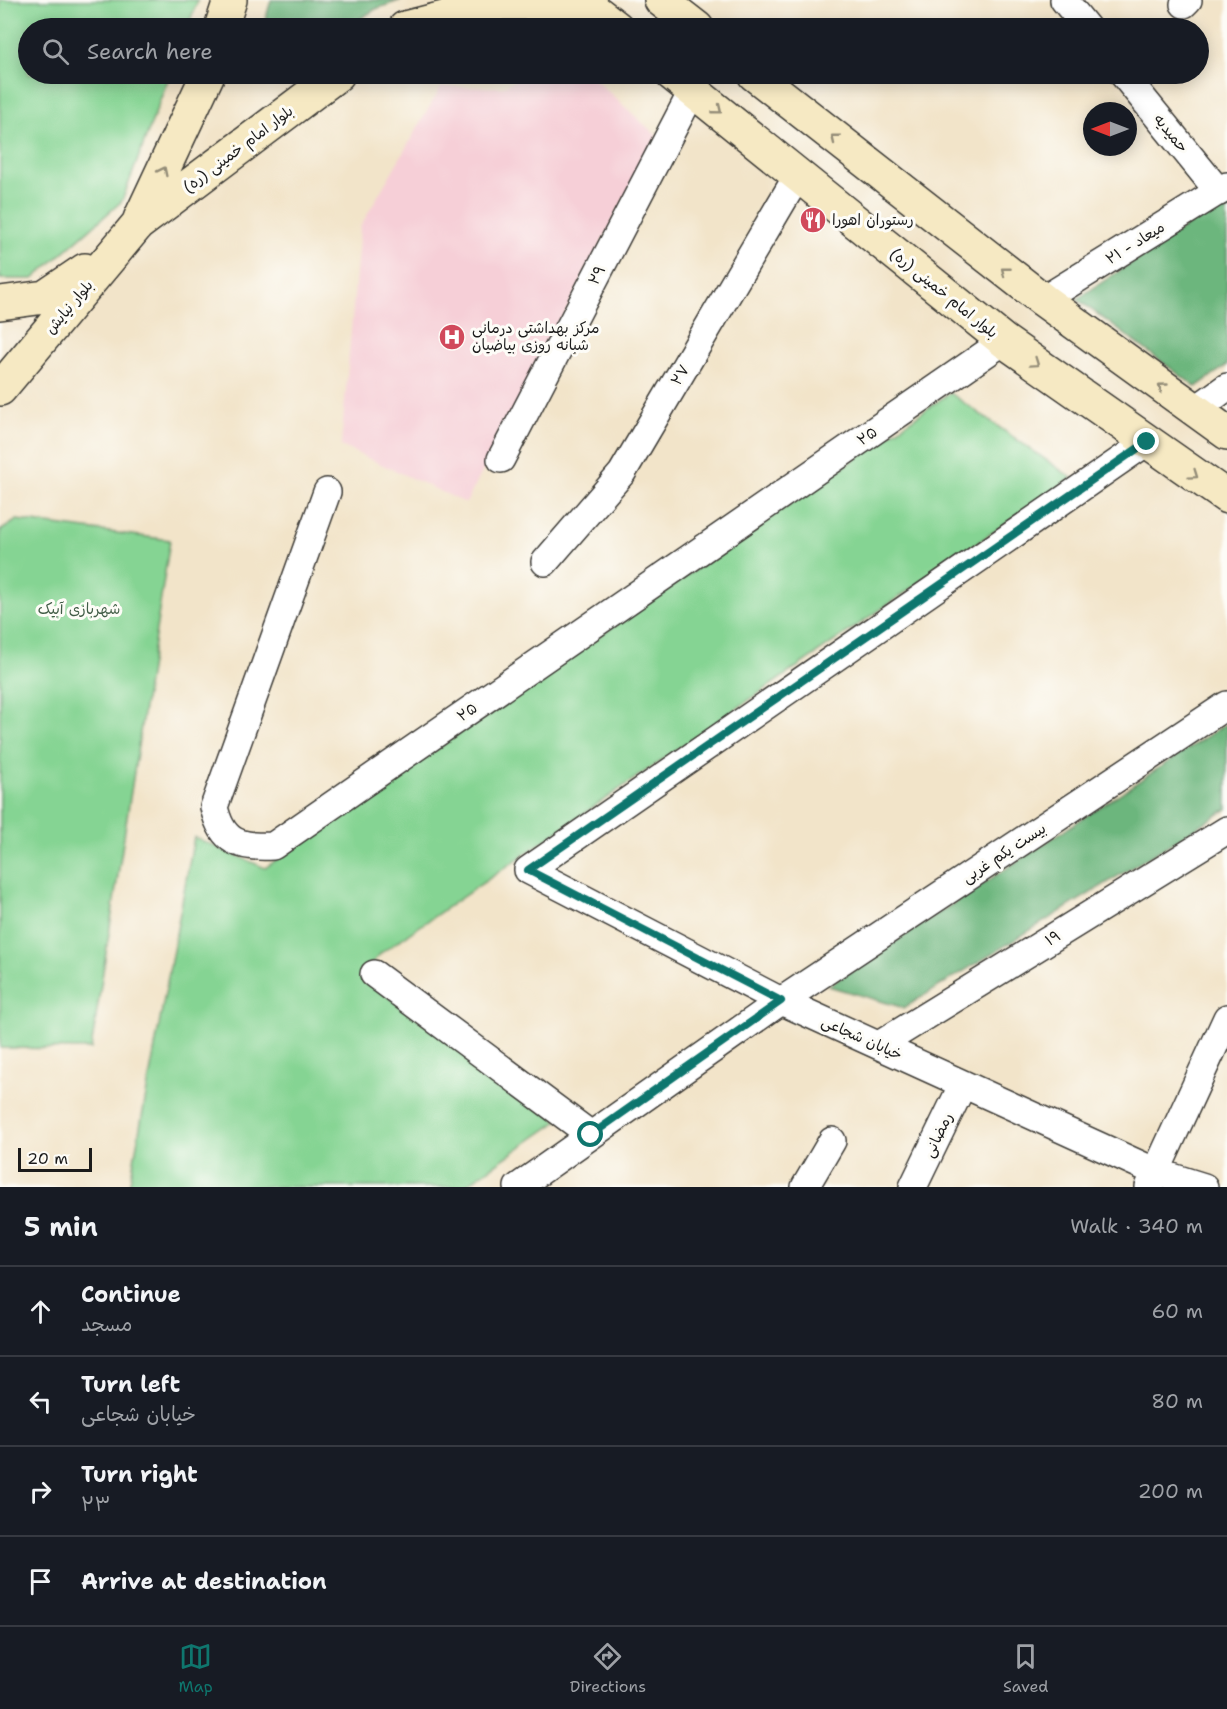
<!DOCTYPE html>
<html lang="en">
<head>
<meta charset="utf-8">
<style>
  body { margin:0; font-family:"Shantell Sans","Playpen Sans Arabic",sans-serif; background:#242831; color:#f1f3f6 }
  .compass { position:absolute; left:1083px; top:102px; width:54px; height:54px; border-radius:50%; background:#171b24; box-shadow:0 3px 15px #0003; rotate:270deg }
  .scale { position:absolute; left:18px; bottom:15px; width:74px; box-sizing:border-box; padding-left:6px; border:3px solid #1c1c1c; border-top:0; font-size:16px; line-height:21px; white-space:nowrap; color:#1c1c1c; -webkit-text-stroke:4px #fdfcf7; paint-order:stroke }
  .stop { position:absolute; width:18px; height:18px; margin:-14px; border:4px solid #0f766e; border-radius:50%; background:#fff }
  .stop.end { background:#0f766e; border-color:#fff; box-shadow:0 2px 6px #0008 }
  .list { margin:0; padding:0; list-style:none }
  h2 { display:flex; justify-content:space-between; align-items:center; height:78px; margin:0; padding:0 24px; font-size:26px }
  h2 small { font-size:20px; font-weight:400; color:#9ea1a6 }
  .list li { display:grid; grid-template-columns:39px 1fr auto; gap:18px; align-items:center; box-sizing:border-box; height:90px; padding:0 24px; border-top:2px solid #363941 }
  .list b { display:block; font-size:22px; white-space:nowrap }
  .list p { margin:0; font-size:20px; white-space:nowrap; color:#9ea1a6 }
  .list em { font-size:20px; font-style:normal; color:#9ea1a6 }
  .icon { flex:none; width:33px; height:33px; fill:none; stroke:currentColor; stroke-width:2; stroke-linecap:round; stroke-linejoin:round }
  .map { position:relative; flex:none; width:1227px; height:1187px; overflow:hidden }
  .search { position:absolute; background:#171b24; box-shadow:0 3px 15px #0003; left:18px; right:18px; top:18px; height:66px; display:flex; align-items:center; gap:15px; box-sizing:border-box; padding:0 21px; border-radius:33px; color:#9ea1a6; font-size:22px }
  .sheet { height:438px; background:#171b24 }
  nav { display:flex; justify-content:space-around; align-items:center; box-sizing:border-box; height:84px; border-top:2px solid #363941; background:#171b24; font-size:16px; color:#9ea1a6 }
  nav a { display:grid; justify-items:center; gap:3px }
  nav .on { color:#0f766e }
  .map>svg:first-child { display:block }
  .built { fill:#f6cfd7 }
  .green { fill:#85d493; stroke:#507858; stroke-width:1.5 }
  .forest { fill:#6cb67d; stroke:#44694c; stroke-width:1.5 }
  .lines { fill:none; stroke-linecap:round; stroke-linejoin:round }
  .street-casing { stroke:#3c3a36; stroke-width:30 }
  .secondary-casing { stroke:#3c3a36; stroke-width:36 }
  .street { stroke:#fff; stroke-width:27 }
  .secondary { stroke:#f6e9c3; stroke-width:33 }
  .oneway { stroke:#948d78 }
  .route { stroke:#0f766e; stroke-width:8 }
  .labels { text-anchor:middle; stroke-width:6; stroke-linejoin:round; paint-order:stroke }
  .street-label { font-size:15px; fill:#1c1c1c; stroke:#fdfcf7 }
  .poi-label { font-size:15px; fill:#1c1c1c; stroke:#fdfcf7; text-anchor:start }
  .park-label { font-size:15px; fill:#415c46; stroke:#fdfcf7 }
</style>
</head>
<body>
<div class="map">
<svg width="1227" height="1187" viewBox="0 0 1227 1187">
  <rect width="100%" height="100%" fill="#fdfcf7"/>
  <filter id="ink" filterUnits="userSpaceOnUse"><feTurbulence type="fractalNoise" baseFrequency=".0167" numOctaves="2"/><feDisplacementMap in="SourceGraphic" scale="12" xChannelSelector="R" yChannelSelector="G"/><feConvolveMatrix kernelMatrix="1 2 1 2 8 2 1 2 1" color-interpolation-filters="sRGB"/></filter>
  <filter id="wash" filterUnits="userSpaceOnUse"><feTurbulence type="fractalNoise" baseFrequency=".008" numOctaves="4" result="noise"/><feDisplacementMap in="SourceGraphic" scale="24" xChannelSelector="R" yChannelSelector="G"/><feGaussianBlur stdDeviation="1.35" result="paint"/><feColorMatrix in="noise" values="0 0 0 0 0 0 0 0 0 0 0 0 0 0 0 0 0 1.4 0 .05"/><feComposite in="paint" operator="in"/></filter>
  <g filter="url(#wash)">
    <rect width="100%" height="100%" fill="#f2e4c9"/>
    <path class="built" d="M528,74h61l68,62 -191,367 -125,-57 19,-219 81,-140h61z"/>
    <path class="green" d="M0,0h198l-11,28h-159v46h142l-48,127 -89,78h-33z
      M950,393l122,85 -691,475 -21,23 198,145 -95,66h-334l65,-350 71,31z
      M17,520l153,20 -79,509 -91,-1v-517z"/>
    <path class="forest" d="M271,0h130l-25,9 -31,19h-82z
      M1227,199v166l-31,22 -119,-88z
      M1227,723v86l-323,199 -76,-22z"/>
  </g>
  <g filter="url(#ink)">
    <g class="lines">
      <defs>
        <path id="street" d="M1064,0l23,28
          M1184,4l4,-4
          M1123,74l96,118
          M1043,300l184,-114
          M1194,411l33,-24
          M1147,442l-619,428 253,131 375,171 48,15
          M501,459l192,-369
          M327,492l-113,315c8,35 25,41 59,39l731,-505
          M545,562l77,-89 176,-298
          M374,974l217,161
          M879,1045l348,-215
          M518,1187l263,-186 446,-296
          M805,1187l27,-46
          M913,1187l50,-103
          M1149,1187l78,-169"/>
        <path id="secondary" d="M661,0l36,28
          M221,28l9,-28
          M405,28l97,-25 84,1 31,24
          M672,74l332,267 223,156
          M754,74l289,226 184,133
          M140,219l68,-145
          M0,303l45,-6 40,-27
          M0,389l138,-165 200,-150"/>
      </defs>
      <use href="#street" class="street-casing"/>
      <use href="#secondary" class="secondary-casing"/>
      <use href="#street" class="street"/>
      <use href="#secondary" class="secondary"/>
    </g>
    <defs><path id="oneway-chevron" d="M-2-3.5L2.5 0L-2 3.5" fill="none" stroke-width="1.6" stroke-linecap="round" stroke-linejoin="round" transform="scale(1.5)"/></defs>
    <g class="oneway">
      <use href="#oneway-chevron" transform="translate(718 110) rotate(39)"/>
      <use href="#oneway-chevron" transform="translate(835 138) rotate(-141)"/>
      <use href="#oneway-chevron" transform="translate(163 171) rotate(-64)"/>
      <use href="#oneway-chevron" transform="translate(1005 271) rotate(-142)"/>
      <use href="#oneway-chevron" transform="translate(1035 363) rotate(35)"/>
      <use href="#oneway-chevron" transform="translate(1162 387) rotate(-144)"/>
      <use href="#oneway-chevron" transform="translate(1194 475) rotate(35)"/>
    </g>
  </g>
  <g class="lines" filter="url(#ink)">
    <path class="route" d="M591,1135l190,-134 -253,-131 619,-428"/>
  </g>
  <defs>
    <symbol id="restaurant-disc" viewBox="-11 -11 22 22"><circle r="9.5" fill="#d1495b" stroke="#fdfcf7"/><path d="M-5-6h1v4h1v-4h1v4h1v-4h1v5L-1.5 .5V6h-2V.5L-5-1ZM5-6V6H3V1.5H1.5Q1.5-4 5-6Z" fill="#fff"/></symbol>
    <symbol id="hospital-disc" viewBox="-11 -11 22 22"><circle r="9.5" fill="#d1495b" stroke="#fdfcf7"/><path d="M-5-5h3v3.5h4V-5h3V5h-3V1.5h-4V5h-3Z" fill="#fff"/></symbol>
  </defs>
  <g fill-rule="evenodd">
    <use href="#restaurant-disc" x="798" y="205" width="30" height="30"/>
    <use href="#hospital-disc" x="437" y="322" width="30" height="30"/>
  </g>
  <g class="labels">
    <g class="street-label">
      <text transform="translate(1171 133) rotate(51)" y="5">حمیدیه</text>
      <text transform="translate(238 149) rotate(-37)" y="5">بلوار امام خمینی (ره)</text>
      <text transform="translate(1135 243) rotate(-32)" y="5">۲۱ - میعاد</text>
      <text transform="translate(597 275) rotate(-63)" y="5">۲۹</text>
      <text transform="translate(944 293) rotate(39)" y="5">بلوار امام خمینی (ره)</text>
      <text transform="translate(69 307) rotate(-50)" y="5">بلوار نیایش</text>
      <text transform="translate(680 375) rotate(-59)" y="5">۲۷</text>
      <text transform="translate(867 436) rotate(-35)" y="5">۲۵</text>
      <text transform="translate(467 712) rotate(-35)" y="5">۲۵</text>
      <text transform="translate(1004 853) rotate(-33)" y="5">بیست یکم غربی</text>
      <text transform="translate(1053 938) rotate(-32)" y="5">۱۹</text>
      <text transform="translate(862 1038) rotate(24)" y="5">خیابان شجاعی</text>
      <text transform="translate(938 1135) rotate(-64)" y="5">رمضانی</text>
    </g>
    <g class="poi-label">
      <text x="832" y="225">رستوران اهورا</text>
      <text x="472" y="333">مرکز بهداشتی درمانی<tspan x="472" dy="17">شبانه روزی بیاضیان</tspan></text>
    </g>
    <g class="park-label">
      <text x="79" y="614">شهربازی آبیک</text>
    </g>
  </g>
</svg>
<svg class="compass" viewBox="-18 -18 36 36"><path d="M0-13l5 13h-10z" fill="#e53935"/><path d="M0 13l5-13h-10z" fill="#9ea1a6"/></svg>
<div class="scale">20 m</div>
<div class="stop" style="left:591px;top:1135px"></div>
<div class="stop end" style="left:1147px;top:442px"></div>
<div class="search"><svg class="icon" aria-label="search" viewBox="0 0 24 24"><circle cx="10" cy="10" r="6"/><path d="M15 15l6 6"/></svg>Search here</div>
</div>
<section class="sheet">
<h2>5 min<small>Walk · 340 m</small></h2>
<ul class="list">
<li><svg class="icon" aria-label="ahead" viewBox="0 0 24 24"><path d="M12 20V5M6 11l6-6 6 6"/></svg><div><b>Continue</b><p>مسجد</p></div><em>60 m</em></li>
<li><svg class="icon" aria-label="left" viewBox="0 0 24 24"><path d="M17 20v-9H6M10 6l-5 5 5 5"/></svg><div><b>Turn left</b><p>خیابان شجاعی</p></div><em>80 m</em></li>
<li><svg class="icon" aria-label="right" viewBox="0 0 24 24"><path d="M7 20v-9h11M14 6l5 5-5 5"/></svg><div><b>Turn right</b><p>۲۳</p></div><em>200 m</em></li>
<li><svg class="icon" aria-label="arrive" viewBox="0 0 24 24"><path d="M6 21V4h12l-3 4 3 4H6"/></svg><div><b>Arrive at destination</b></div></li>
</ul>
</section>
<nav>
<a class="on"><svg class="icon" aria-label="map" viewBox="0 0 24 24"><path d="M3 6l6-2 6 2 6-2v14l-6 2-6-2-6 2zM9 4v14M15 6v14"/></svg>Map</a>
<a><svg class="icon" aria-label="directions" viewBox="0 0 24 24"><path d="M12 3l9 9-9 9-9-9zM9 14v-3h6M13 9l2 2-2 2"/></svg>Directions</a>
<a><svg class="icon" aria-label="saved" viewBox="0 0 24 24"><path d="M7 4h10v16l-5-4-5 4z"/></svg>Saved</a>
</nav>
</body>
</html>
